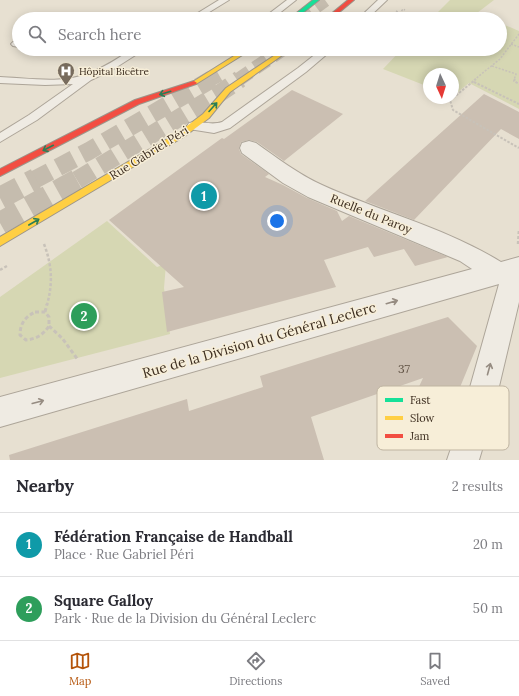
<!DOCTYPE html>
<html lang="en">
<head>
<meta charset="utf-8">
<style>
  body { margin:0; font-family:Lora,serif; background:#f7f7f7; color:#2b2b33 }
  .compass { position:absolute; left:423px; top:68px; width:36px; height:36px; border-radius:50%; background:#fff; box-shadow:0 2px 10px #0003; rotate:176deg }
  .you { position:absolute; left:277px; top:221px; width:14px; height:14px; margin:-10px; border:3px solid #fff; border-radius:50%; background:#1a73e8; box-shadow:0 0 0 6px #1a73e833 }
  .badge { display:grid; place-items:center; width:26px; height:26px; border-radius:50%; background:#b45309; color:#fff; font-size:13px; font-weight:700 }
  .pin { position:absolute; translate:-50% -50%; border:2px solid #fff; box-shadow:0 1px 4px #0006 }
  .list { margin:0; padding:0; list-style:none }
  h2 { display:flex; justify-content:space-between; align-items:center; height:52px; margin:0; padding:0 16px; font-size:17px }
  h2 small { font-size:13px; font-weight:400; color:#7c7c81 }
  .list li { display:grid; grid-template-columns:26px 1fr auto; gap:12px; align-items:center; box-sizing:border-box; height:64px; padding:0 16px; border-top:1px solid #e1e1e2 }
  .list b { display:block; font-size:15px; white-space:nowrap }
  .list p { margin:0; font-size:13px; white-space:nowrap; color:#7c7c81 }
  .list em { font-size:13px; font-style:normal; color:#7c7c81 }
  .icon { flex:none; width:22px; height:22px; fill:none; stroke:currentColor; stroke-width:2; stroke-linecap:round; stroke-linejoin:round }
  .map { position:relative; flex:none; width:519px; height:460px; overflow:hidden }
  .search { position:absolute; background:#fff; box-shadow:0 2px 10px #0003; left:12px; right:12px; top:12px; height:44px; display:flex; align-items:center; gap:10px; box-sizing:border-box; padding:0 14px; border-radius:22px; color:#7c7c81; font-size:15px }
  .sheet { height:180px; background:#fff }
  nav { display:flex; justify-content:space-around; align-items:center; box-sizing:border-box; height:56px; border-top:1px solid #e1e1e2; background:#fff; font-size:11px; color:#7c7c81 }
  nav a { display:grid; justify-items:center; gap:2px }
  nav .on { color:#b45309 }
  .map>svg:first-child { display:block }
  .green { fill:#d6d7b3 }
  .building { fill:#cbbfb2 }
  .lines { fill:none; stroke-linecap:round; stroke-linejoin:round }
  .highway-tunnel-far2 { stroke:#c5bcae; stroke-width:14; stroke-dasharray:14 7; stroke-linecap:butt }
  .highway-tunnel-far1 { stroke:#c5bcae; stroke-width:18; stroke-dasharray:18 9; stroke-linecap:butt }
  .highway-tunnel { stroke:#c5bcae; stroke-width:22; stroke-dasharray:22 11; stroke-linecap:butt }
  .lane-casing { stroke:#ada599; stroke-width:2 }
  .street-casing { stroke:#ada599; stroke-width:2 }
  .fast-casing { stroke:#9c958a; stroke-width:2 }
  .slow-casing { stroke:#9c958a; stroke-width:2 }
  .jam-casing { stroke:#9c958a; stroke-width:2 }
  .path-far3 { stroke:#c8c2b9; stroke-width:1.5; stroke-dasharray:2 1.5; stroke-linecap:butt }
  .path-far2 { stroke:#c8c2b9; stroke-width:2; stroke-dasharray:2.5 1.5; stroke-linecap:butt }
  .path-far1 { stroke:#c8c2b9; stroke-width:2.5; stroke-dasharray:3 2; stroke-linecap:butt }
  .path { stroke:#c8c2b9; stroke-width:3; stroke-dasharray:4 2.5; stroke-linecap:butt }
  .lane { fill:#efebe3; fill-rule:evenodd }
  .street { fill:#efebe3; fill-rule:evenodd }
  .fast { fill:#16e098; fill-rule:evenodd }
  .slow { fill:#ffcf43; fill-rule:evenodd }
  .jam { fill:#f24e42; fill-rule:evenodd }
  .oneway { stroke:#2b7e56 }
  .oneway2 { stroke:#968c82 }
  .labels { text-anchor:middle; stroke-width:3; stroke-linejoin:round; paint-order:stroke }
  .far-poi-label { font-size:10px; fill:#3d2e20; stroke:#f7eed8; text-anchor:start }
  .street-label { font-size:12px; fill:#3d2e20; stroke:#f7eed8 }
  .near-number-label { font-size:12px; fill:#605244 }
  .near-street-label { font-size:14px; fill:#3d2e20; stroke:#f7eed8 }
  .key { fill:#f7eed8; stroke:#bfb4a1; stroke-width:1 }
  .key-label { font-size:11px; fill:#3d2e20 }
</style>
</head>
<body>
<div class="map">
<svg width="519" height="460" viewBox="0 0 519 460">
  <rect width="100%" height="100%" fill="#e7e0d1"/>
  <path class="green" d="M450,0h44l-17,13 13,6h-59z
    M500,23l19,8v78l-50,-26 -16,13v-22h-24v13l-46,-18 19,-20h98z
    M107,221l50,46 9,-3 -2,24 6,46 -170,44v-81z"/>
  <path class="building" d="M292,90l51,24 -59,47 -27,-19 -8,-2 -8,2 -2,7 2,5 28,20 -4,3 18,8 24,13 30,13 5,10 7,-5 99,41 -33,9 -11,-17 -30,8 -6,-10 -44,13 12,27 -169,45 -5,-40 22,-5 -75,-67 113,-82 2,1z
    M484,94l35,18v27l-18,-10 -87,91 -49,-19z
    M448,317l29,29 -42,102 -33,-25 21,-45 -112,39 13,43h-314l-1,-5 178,-56 2,12 74,-24 -3,-11z"/>
  <g class="lines">
    <path class="highway-tunnel-far2" d="M299,19l26,-19
      M210,80l9,-5
      M238,80l45,-31"/>
    <path class="highway-tunnel-far1" d="M34,180l55,-29 123,-72
      M77,180l143,-87 20,-14"/>
    <path class="highway-tunnel" d="M0,198l36,-19
      M0,223l79,-44"/>
    <defs>
      <path id="lane" d="M219,0h10l-31,19h-10z
        M287,0h9l-24,19h-10z
        M378,0h9l-20,19h-9z
        M19,41v6l-6,-1 -2,-2 2,-2z
        M133,49h12l-33,21 -21,10 -54,40 -37,22v-9l29,-18 44,-31 -28,1 -45,-2v-6c28,1 60,7 87,-3 17,-6 31,-16 46,-25z
        M322,49h11l-27,23 -76,56 -16,5 -25,-4 -2,-3 2,-3c11,-3 21,3 33,-1l76,-54z"/>
      <path id="street" d="M249,141l7,2c21,15 42,31 66,42 59,27 124,43 179,77l18,-5v45l-27,114 -13,44h-32l15,-44 37,-132 -499,143v-30l472,-128 -12,-8 -152,-64 -25,-14 -41,-30 -2,-5 2,-5z"/>
      <path id="fast" d="M313,0h6l-24,19h-6z"/>
      <path id="slow" d="M245,49h7l-56,35h-4l-1,-1z
        M284,49h7l-61,43 -21,26 -24,18 -185,110v-9l179,-105 24,-18 23,-26z"/>
      <path id="jam" d="M348,0h6l-23,19h-6z
        M194,81l3,2 -1,1 -57,20 -139,72v-7l135,-69z"/>
    </defs>
    <use href="#lane" class="lane-casing"/>
    <use href="#street" class="street-casing"/>
    <use href="#fast" class="fast-casing"/>
    <use href="#slow" class="slow-casing"/>
    <use href="#jam" class="jam-casing"/>
    <path class="path-far3" d="M396,11l4,2 3,-4 2,1
      M511,44l8,3
      M357,49l5,2 2,-2
      M492,66l24,8 -2,6
      M474,80l26,-21 19,-25"/>
    <path class="path-far2" d="M515,79l-1,2 5,3
      M474,82l45,22
      M452,98l-2,2 3,10 66,38
      M453,98l23,-19"/>
    <path class="path-far1" d="M44,244c8,21 9,39 3,61
      M518,244l1,-15
      M0,270l7,-4"/>
    <path class="path" d="M35,312h10l4,5v9c-6,9 -13,13 -23,14l-6,-5c0,-11 5,-18 15,-23z
      M45,312l2,-8
      M49,326l13,12 16,22"/>
    <use href="#lane" class="lane"/>
    <use href="#street" class="street"/>
    <use href="#fast" class="fast"/>
    <use href="#slow" class="slow"/>
    <use href="#jam" class="jam"/>
  </g>
  <defs><path id="oneway-shaft" d="M-6 0H5M1.5-3L5.5 0L1.5 3" fill="none" stroke-width="1.6" stroke-linecap="round" stroke-linejoin="round"/></defs>
  <g class="oneway">
    <use href="#oneway-shaft" transform="translate(165 93) rotate(163)"/>
    <use href="#oneway-shaft" transform="translate(213 107) rotate(-48)"/>
    <use href="#oneway-shaft" transform="translate(48 148) rotate(153)"/>
    <use href="#oneway-shaft" transform="translate(34 222) rotate(-30)"/>
  </g>
  <g class="oneway2">
    <use href="#oneway-shaft" transform="translate(392 302) rotate(-16)"/>
    <use href="#oneway-shaft" transform="translate(489 369) rotate(-75)"/>
    <use href="#oneway-shaft" transform="translate(38 402) rotate(-15)"/>
  </g>
  <defs>
    <symbol id="hospital-pin" viewBox="-11 -11 22 30"><path d="M0 17L-7.5 6A9.5 9.5 0 1 1 7.5 6Z" fill="#786c5e" stroke="#f7eed8"/><path d="M-5-5h3v3.5h4V-5h3V5h-3V1.5h-4V5h-3Z" fill="#fff"/></symbol>
  </defs>
  <g fill-rule="evenodd">
    <use href="#hospital-pin" x="56" y="61" width="20" height="27"/>
  </g>
  <g class="labels">
    <g class="far-poi-label">
      <text x="79" y="75">Hôpital Bicêtre</text>
    </g>
    <g class="street-label">
      <text transform="translate(149 153) rotate(-32)" y="4">Rue Gabriel Péri</text>
      <text transform="translate(371 214) rotate(22)" y="4">Ruelle du Paroy</text>
    </g>
    <g class="near-number-label">
      <text x="404" y="373">37</text>
    </g>
    <g class="near-street-label">
      <text transform="translate(259 340) rotate(-16)" y="5">Rue de la Division du Général Leclerc</text>
    </g>
  </g>
  <rect x="377" y="386" width="132" height="64" rx="6" class="key"/>
  <rect x="385" y="398" width="18" height="4" fill="#16e098"/>
  <rect x="385" y="416" width="18" height="4" fill="#ffcf43"/>
  <rect x="385" y="434" width="18" height="4" fill="#f24e42"/>
  <g class="key-label">
    <text x="410" y="404">Fast</text>
    <text x="410" y="422">Slow</text>
    <text x="410" y="440">Jam</text>
  </g>
</svg>
<svg class="compass" viewBox="-18 -18 36 36"><path d="M0-13l5 13h-10z" fill="#e53935"/><path d="M0 13l5-13h-10z" fill="#7c7c81"/></svg>
<div class="you"></div>
<div class="pin badge" style="left:204px;top:196px;background:#0f9aa8">1</div>
<div class="pin badge" style="left:84px;top:316px;background:#2e9e5b">2</div>
<div class="search"><svg class="icon" aria-label="search" viewBox="0 0 24 24"><circle cx="10" cy="10" r="6"/><path d="M15 15l6 6"/></svg>Search here</div>
</div>
<section class="sheet">
<h2>Nearby<small>2 results</small></h2>
<ul class="list">
<li><span class="badge" style="background:#0f9aa8">1</span><div><b>Fédération Française de Handball</b><p>Place · Rue Gabriel Péri</p></div><em>20 m</em></li>
<li><span class="badge" style="background:#2e9e5b">2</span><div><b>Square Galloy</b><p>Park · Rue de la Division du Général Leclerc</p></div><em>50 m</em></li>
</ul>
</section>
<nav>
<a class="on"><svg class="icon" aria-label="map" viewBox="0 0 24 24"><path d="M3 6l6-2 6 2 6-2v14l-6 2-6-2-6 2zM9 4v14M15 6v14"/></svg>Map</a>
<a><svg class="icon" aria-label="directions" viewBox="0 0 24 24"><path d="M12 3l9 9-9 9-9-9zM9 14v-3h6M13 9l2 2-2 2"/></svg>Directions</a>
<a><svg class="icon" aria-label="saved" viewBox="0 0 24 24"><path d="M7 4h10v16l-5-4-5 4z"/></svg>Saved</a>
</nav>
</body>
</html>
